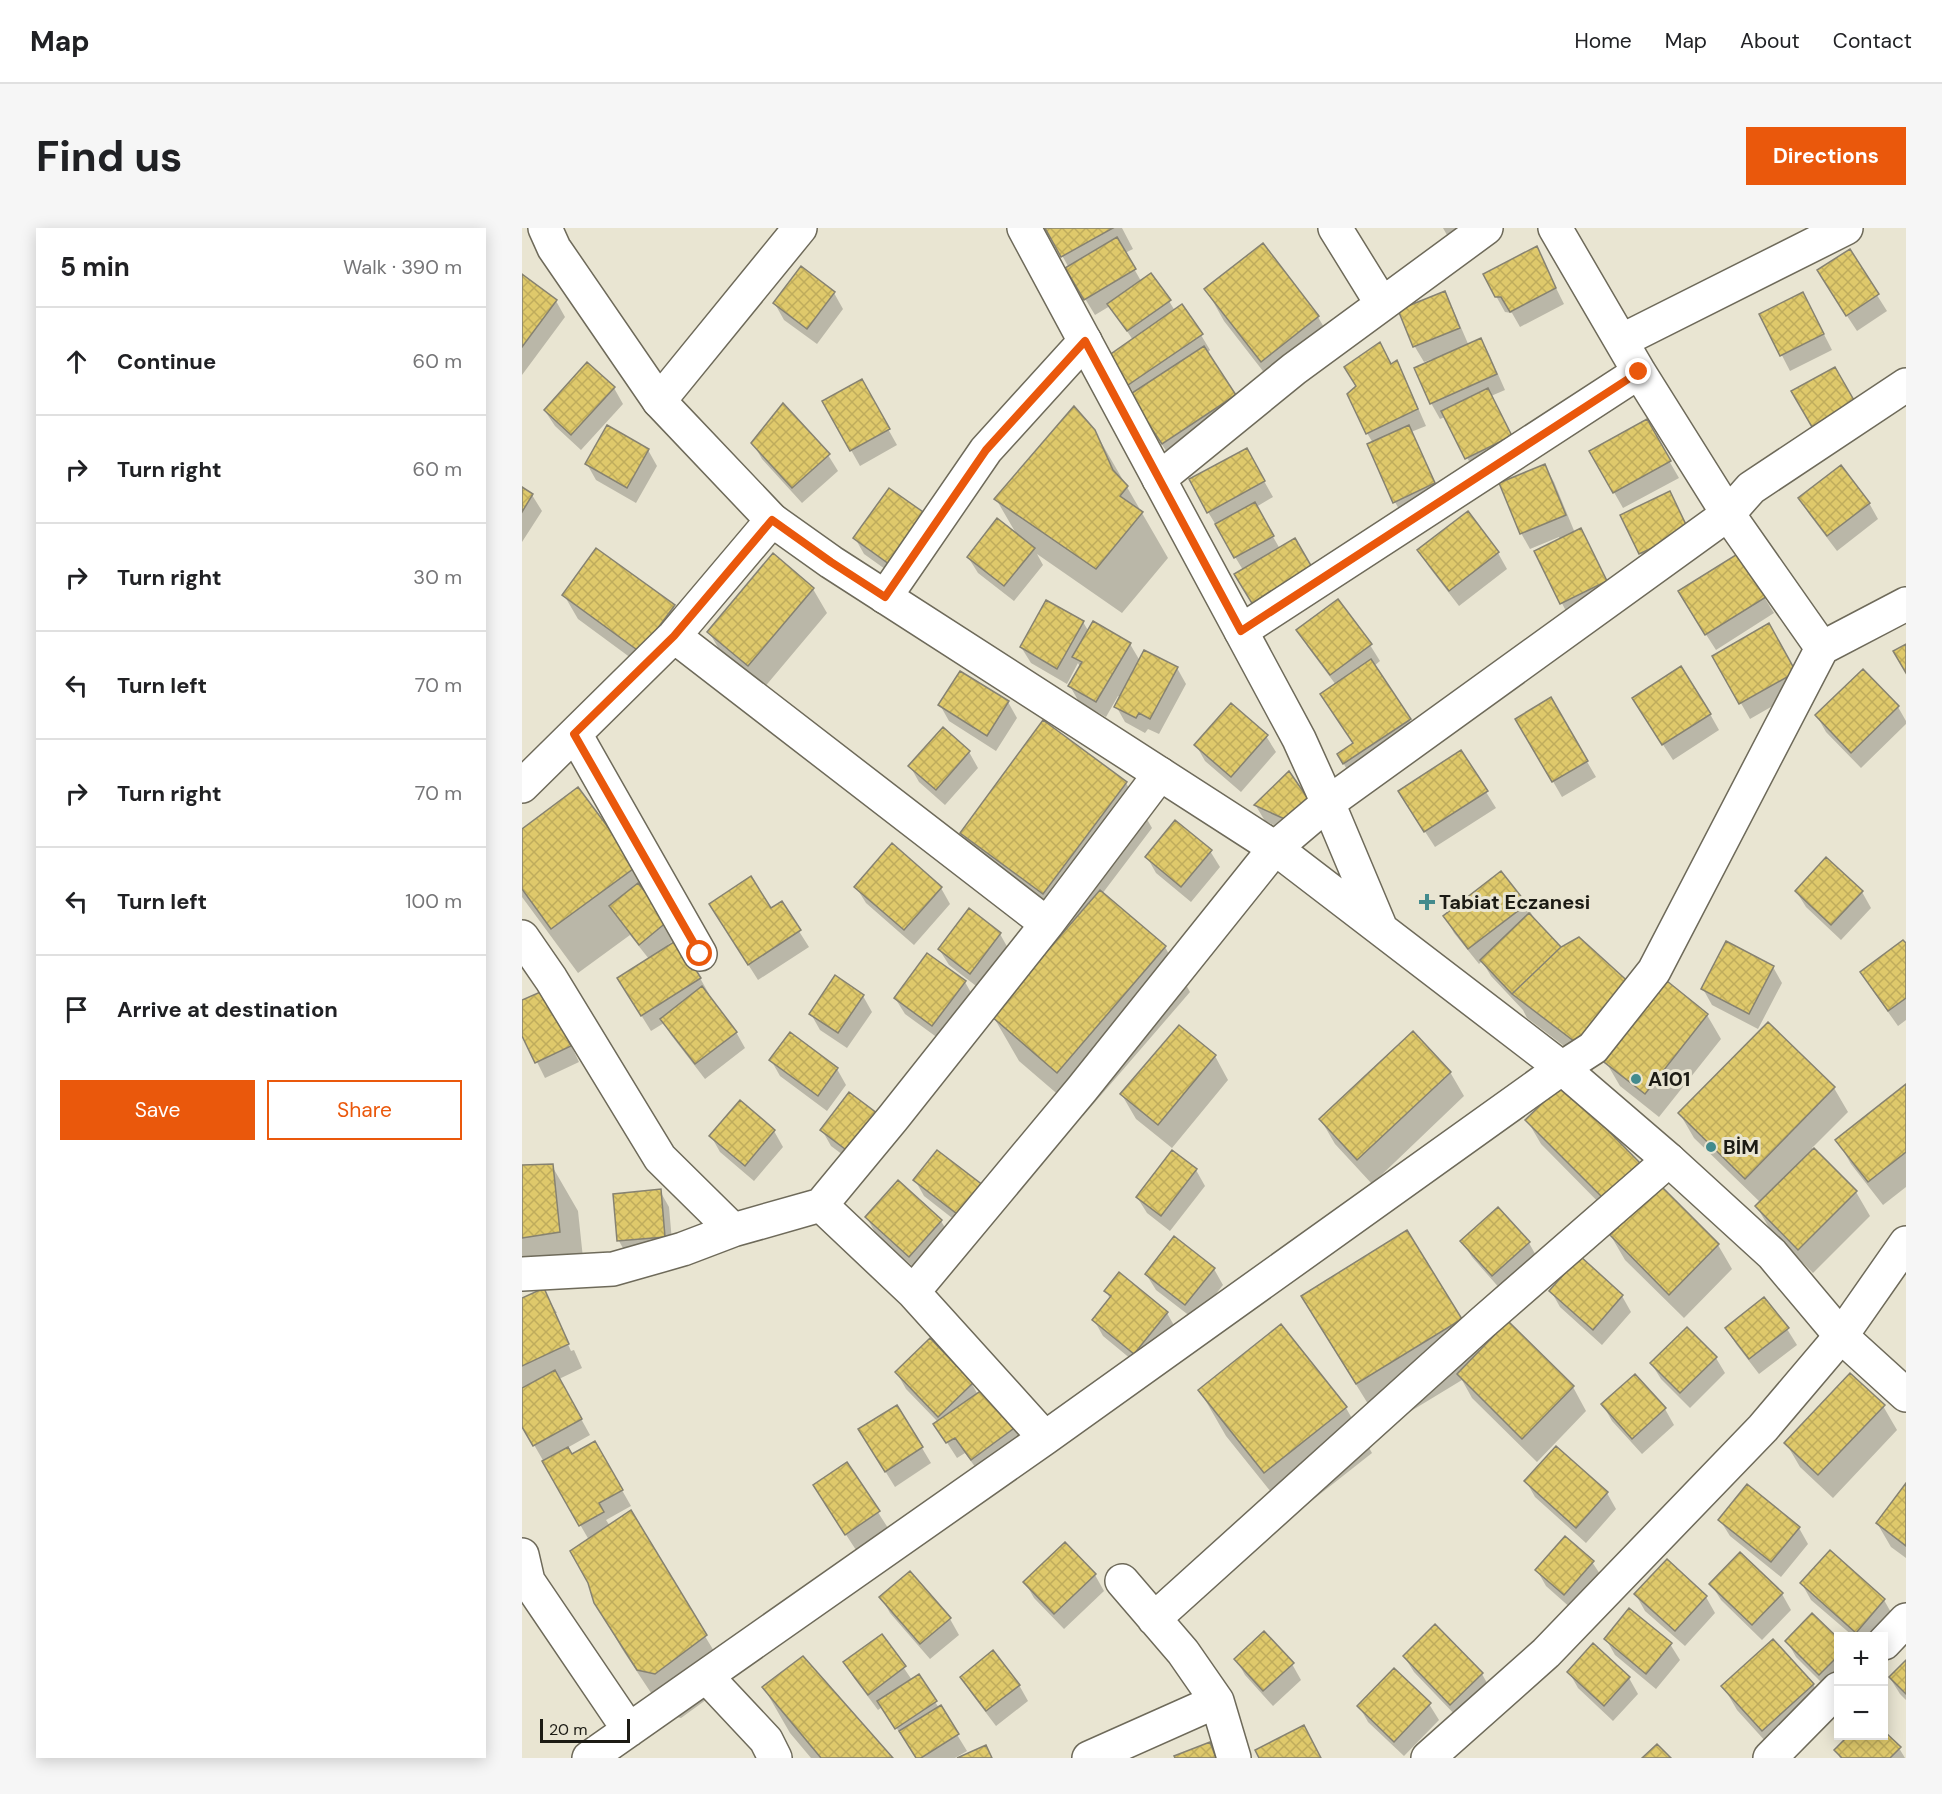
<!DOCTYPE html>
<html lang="en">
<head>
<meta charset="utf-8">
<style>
  body { margin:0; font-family:"DM Sans",sans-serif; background:#f6f6f6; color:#202124 }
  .controls { position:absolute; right:18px; bottom:18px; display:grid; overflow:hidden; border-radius:0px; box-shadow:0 3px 15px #0003 }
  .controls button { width:54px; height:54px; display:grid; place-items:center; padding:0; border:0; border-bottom:2px solid #e0e0e0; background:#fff; color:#202124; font:30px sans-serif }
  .scale { position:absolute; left:18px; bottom:15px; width:90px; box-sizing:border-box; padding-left:6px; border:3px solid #1c1b14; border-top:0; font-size:16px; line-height:21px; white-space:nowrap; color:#1c1b14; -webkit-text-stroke:4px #e9e5d2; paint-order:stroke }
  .stop { position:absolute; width:18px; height:18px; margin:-14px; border:4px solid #ea580c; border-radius:50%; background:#fff }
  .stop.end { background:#ea580c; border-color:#fff; box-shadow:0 2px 6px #0008 }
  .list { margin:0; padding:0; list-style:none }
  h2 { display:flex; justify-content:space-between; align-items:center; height:78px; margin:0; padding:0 24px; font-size:26px }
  h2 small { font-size:20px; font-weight:400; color:#757577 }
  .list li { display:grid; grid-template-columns:39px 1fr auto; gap:18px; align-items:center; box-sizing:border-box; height:108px; padding:0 24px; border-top:2px solid #e0e0e0 }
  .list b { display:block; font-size:22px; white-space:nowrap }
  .list em { font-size:20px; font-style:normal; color:#757577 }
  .actions { display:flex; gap:12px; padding:18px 24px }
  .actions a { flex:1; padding:14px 0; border:2px solid #ea580c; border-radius:0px; text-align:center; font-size:21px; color:#ea580c }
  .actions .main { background:#ea580c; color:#fff }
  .icon { flex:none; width:33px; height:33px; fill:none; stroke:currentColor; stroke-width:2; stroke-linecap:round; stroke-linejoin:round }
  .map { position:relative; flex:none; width:1384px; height:1530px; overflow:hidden; border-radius:0px }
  header { display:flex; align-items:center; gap:36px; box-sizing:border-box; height:84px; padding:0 30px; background:#fff; border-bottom:2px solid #e0e0e0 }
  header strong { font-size:28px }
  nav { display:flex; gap:33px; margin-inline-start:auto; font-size:21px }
  .intro { display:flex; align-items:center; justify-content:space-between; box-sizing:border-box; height:144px; padding:0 36px }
  h1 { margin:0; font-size:42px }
  .button { padding:15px 27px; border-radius:0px; background:#ea580c; color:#fff; font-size:21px; font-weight:700 }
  main { display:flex; gap:36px; padding:0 36px }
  aside { flex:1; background:#fff; border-radius:0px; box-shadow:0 3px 15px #0003 }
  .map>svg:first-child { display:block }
  .shadow { fill:#0003 }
  .building { fill:url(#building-cross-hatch); stroke:#868271; stroke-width:1.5 }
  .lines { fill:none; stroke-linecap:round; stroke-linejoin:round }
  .street-casing { stroke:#6e6a5a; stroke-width:36 }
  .secondary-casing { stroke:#6e6a5a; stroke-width:36 }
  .street { stroke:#fff; stroke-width:33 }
  .secondary { stroke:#fff; stroke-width:33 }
  .route { stroke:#ea580c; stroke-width:8 }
  .poi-dot { fill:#438b8d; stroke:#e9e5d2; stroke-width:2 }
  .labels { text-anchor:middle; stroke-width:6; stroke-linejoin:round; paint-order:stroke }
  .poi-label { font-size:20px; font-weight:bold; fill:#1c1b14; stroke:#e9e5d2; text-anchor:start }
</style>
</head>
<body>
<header>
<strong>Map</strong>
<nav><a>Home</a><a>Map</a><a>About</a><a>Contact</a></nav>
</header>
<div class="intro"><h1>Find us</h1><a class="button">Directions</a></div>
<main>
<aside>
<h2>5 min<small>Walk · 390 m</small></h2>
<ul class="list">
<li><svg class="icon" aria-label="ahead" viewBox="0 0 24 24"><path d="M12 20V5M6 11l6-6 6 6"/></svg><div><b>Continue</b></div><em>60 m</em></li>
<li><svg class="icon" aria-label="right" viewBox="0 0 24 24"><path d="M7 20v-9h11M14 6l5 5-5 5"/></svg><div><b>Turn right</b></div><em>60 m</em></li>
<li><svg class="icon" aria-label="right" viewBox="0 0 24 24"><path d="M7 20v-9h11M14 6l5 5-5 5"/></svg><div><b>Turn right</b></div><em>30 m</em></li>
<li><svg class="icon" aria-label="left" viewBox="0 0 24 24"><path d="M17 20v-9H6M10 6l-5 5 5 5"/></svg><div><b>Turn left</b></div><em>70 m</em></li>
<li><svg class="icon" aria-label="right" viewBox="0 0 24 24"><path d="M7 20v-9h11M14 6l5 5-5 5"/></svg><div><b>Turn right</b></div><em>70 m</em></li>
<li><svg class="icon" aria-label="left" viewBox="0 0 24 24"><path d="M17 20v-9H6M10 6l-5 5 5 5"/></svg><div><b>Turn left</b></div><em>100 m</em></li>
<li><svg class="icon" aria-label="arrive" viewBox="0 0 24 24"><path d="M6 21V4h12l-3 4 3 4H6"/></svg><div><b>Arrive at destination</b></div></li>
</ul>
<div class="actions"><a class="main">Save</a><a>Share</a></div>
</aside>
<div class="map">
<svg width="1384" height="1530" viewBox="0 0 1384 1530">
  <defs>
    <pattern id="building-cross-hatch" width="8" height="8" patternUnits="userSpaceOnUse" patternTransform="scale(1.5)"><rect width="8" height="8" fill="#dfc96b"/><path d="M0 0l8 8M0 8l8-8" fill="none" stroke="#bfac5c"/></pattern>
  </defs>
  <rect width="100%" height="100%" fill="#e9e5d2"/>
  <path class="shadow" d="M525,0h75l11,21 -8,4 16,28 28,20 6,10 26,24 9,15 -3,3 41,67 -71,47 -32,-48 -11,-26 -15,-21 14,-32 -23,-34 -15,9 -28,-46 2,-1z
    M921,0h35l-27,14z
    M1014,20l28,56 -44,23 -8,-14 -7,-1 -9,-16z
    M1327,23l38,60 -30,20 -29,-44z
    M0,48l34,25 9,16 -43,58z
    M684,61l112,28 18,31 -56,45 -56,-72z
    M312,65l9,16 -26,35 -33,-24 -9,-16z
    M922,65l9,16 16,37 12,-6 9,16 15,34 -14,6 29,56 -44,22 -31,-57 -5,2 -9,-16 2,-41 -1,-3 -8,3 -9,-15 -15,-36z
    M1289,81l21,41 -42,21 -29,-56z
    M874,134l9,16 21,48 -15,6 32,67 -39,19 -9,-16 -22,-59 -6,-10 24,-67z
    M339,153l36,64 -37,21 -36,-64z
    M92,160l9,16 -42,46 -26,-24 -10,-15z
    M1124,193l33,57 -56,30 -32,-56z
    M572,202l74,128 -46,55 -85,-59 6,11 -29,36 -36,-28 -10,-16 49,-22 -21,-36z
    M231,215l75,12 10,16 -36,32 -40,-44z
    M126,222l9,16 -21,37 -40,-23 -9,-16z
    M733,237l18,32 -17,10 24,42 -37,21 -35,-58z
    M1023,238l9,16 21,51 6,-3 34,67 -45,22 -34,-67 24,-12 -1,-3 -29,12 -9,-16z
    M0,260l10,7 10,16 -20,31z
    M368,262l9,89 -35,-25 -9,-16z
    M1147,265l28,54 -47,23 -28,-54z
    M1278,270l69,5 9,16 -41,32 -28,-37z
    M946,285l30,40 9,16 -48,37 -30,-39 -10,-16z
    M1216,327l36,58 -58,37 -27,-42z
    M291,361l14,24 -64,76 -40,-33 -14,-24z
    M42,367l110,12 13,24 -33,44 -76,-56z
    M815,373l33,44 10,16 -6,5 50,77 -72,36 -13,-24 15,-11 -32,-50 14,-9 -29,-39 -9,-16z
    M561,394l6,10 41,12 10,17 37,7 9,16 -27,50 -11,-5 -3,4 -20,-11 -9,-16 5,-9 -3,-1 -12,21 -27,-15 -9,-16 10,-19 -2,-4 -11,21 -36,-21 -10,-16z
    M1246,397l36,63 -54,31 -36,-63z
    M1341,443l35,36 8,14v3l-45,44 -35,-36 -9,-16z
    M1029,472l45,77 -34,20 -45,-78z
    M486,474l9,16 -21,33 -47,-30 -9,-16z
    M1121,486h67l9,16 -46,30z
    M744,508l10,16 -35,40 -36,-31 -9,-16z
    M447,524l9,16 -33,37 -26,-23 -9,-16z
    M939,524l35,56 -61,39 -26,-40z
    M604,555l26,45 -50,66 63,53 25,45 -107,124 -64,-55 -26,-45 71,-82 -76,-56 -26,-45z
    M734,578l61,11 -19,19 -33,-15z
    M0,602l113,37 41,71 -8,7 32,33 9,16 -2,1 29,37 9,16 -40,31 -34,-44 -7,-12 -13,8 -23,-37 21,-35 -19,-24 -52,38 -56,-76z
    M688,623l10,16 -29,35 -35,-29 -9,-16z
    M334,659l85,1 9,16 -36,41 -48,-42z
    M1274,663l66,1 9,16 -30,32 -35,-33z
    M259,675l28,44 -51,33 -38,-60 51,-10z
    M1004,676l9,16 25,29 71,38 14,24 62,4 14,24 -62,78 -39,-31 -14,-24 20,-25 -2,-2 -31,33 -66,-50 -4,-8 -32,-34 -9,-15 -3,3 -25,-31 -9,-16z
    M478,706l9,16 -29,39 -31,-24 -10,-16z
    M1381,714l3,4v74l-8,6 -27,-38 -9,-16z
    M1251,739l9,16 -24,46 -46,-24 -9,-16z
    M443,754l9,16 -32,43 -37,-27 -10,-16z
    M341,768l9,16 -25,36 -27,-18 -9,-16z
    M0,774l31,5 26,55 -34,16 -23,-46z
    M1246,796l66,64 14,24 -36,36 44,44 14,24 -57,57 -42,-42 -14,-24 4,-4 -67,-65 -14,-24z
    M693,828l13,24 -56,68 -36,-29 -14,-24z
    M249,832l66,9 9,16 -19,26 -47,-35z
    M928,844l14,24 -92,88 -37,-40 -14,-24z
    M1384,858v101l-23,18 -32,-41 -14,-24z
    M355,887l-18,52 -28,-21 -9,-16z
    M1005,892l191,125 14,24 -48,49 -59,-58 -14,-24 29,-29 -21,16 -78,-79z
    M252,903l9,16 -29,34 -34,-29 -9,-16z
    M30,938l26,45 7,66 -63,10v-120z
    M674,942l9,16 -35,45 -23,-18 -10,-16z
    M393,952l68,7 -13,45 -46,-36z
    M138,963l9,16 4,46 -45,4 -9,-16 -4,-46z
    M345,990l74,3 9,15 -31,36 -43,-38z
    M940,1013l67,2 9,16 -36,32 -30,-34z
    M1058,1030l42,38 9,16 -29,33 -42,-38 -9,-16z
    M692,1041l9,16 -28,35 -39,-30 -10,-16z
    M21,1062l14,23h-3l17,38 3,-1 8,18 -23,11 31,56 -23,13 4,8 24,-13 36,63 -25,14 4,6 20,-14 102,169 -51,37 -16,-4 -43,-65 -26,-46 -7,-63 -67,-116v-125z
    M584,1063l61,22 9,16 -33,40 -40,-33 -9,-16 16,-21z
    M939,1092l19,32 93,35 13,24 -49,51 -65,-64 -10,-18 -79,48 -54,-87z
    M758,1098l66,82 26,45 -81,64 -65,-81 -26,-45z
    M1205,1101h60l10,16 -38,29 -23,-30z
    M408,1112l42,44 6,11 37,32 10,16 -44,32 -16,-22 -8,5 -22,-34 3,-2 -32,-33 -9,-16z
    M1194,1130l9,15 -35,35 -29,-29 -10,-16z
    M1081,1177l62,4 9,16 -32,29 -30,-33z
    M1361,1178l14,24 -64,68 -33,-31 -14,-24z
    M347,1217l53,3 9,15 -36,24z
    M1034,1220l51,45 9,16 -30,34 -51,-46 -9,-16z
    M325,1236l41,64 -32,22 -32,-49z
    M1384,1257v73l-15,-11 -14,-24z
    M1198,1292l79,8 9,16 -27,33 -51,-41z
    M1308,1324l54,48 9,16 -17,20h-23l-42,-36 -9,-16z
    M1070,1334l10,15 -29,33 -27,-24 -9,-16z
    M573,1347l9,16 -40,38 -30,-31 -9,-16z
    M1189,1356l71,10 9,16 -29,30 -41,-40z
    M1114,1367l70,2 9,16 -30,33 -40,-35z
    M359,1369l69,22 9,16 -29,24 -40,-46z
    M1290,1387l26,26v40l-9,9 -33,-33 -9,-16z
    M360,1408l30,44 6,-4 21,32 1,-1 27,44 -12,7h-38l-35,-51 -4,3 -24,-32 -9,-15z
    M1084,1411l64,5 10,16 -24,29 -41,-34z
    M882,1428l78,18 9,16 -31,30 -46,-48z
    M714,1431l56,5 9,16 -28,26 -28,-31z
    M1384,1434v38l-6,-6 -10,-16z
    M1047,1444l60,6 9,16 -25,27 -35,-33z
    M440,1449l57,8 9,16 -32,25 -25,-33z
    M1291,1456l13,24 -49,46 -40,-44 -14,-24z
    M242,1460l127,70h-80l-21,-25z
    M907,1476l10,16 -35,36 -36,-34 -9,-16z
    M1362,1505l15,15 6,10h-65l-4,-7 14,-15h34z"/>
  <path class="building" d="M523,0h68l-52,29z
    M595,9l19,32 -52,31 -19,-32z
    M741,15l56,73 -58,46 -57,-73z
    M1015,18l19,42 -46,24 -9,-15h-6l-12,-23z
    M1328,21l29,45 -33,22 -29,-46z
    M279,38l34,26 -28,37 -34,-26z
    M629,45l20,27 -44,31 -20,-27z
    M0,46l35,26 -35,47z
    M923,63l15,37 -47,19 -15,-37z
    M1281,64l21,42 -44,22 -21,-42z
    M660,76l21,30 -75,51 -20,-29z
    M959,110l16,36 -67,30 -16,-36z
    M858,114l11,22 6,-4 21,49 -52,25 -19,-40 9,-8 -12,-19z
    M682,118l32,49 -74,49 -33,-49z
    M65,134l28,25 -44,48 -27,-25z
    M1313,139l20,35 -43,25 -21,-36z
    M340,151l28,50 -40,22 -28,-50z
    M966,160l24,48 -47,23 -24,-48z
    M261,175l47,51 -38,34 -41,-45z
    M552,178l21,24 18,40 15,16 -8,10 23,16 -47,57 -102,-70z
    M1125,191l24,42 -58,32 -24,-42z
    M85,197l42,24 -22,39 -42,-24z
    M887,197l26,58 -42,20 -26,-59z
    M725,220l18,33 -58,32 -18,-34z
    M1023,236l21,51 -46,19 -21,-51z
    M1319,237l29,38 -43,33 -29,-38z
    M0,259l11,7 -11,18z
    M367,260l37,26 -37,50 -36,-26z
    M1148,263l19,40 -50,23 -19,-39z
    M733,274l19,34 -40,22 -19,-34z
    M946,283l31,41 -50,39 -32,-41z
    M475,290l38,30 -31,38 -37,-29z
    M1059,300l26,53 -47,23 -26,-53z
    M773,310l18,31 -60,36 -19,-31z
    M74,320l79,57 -35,47 -78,-57z
    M251,325l41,35 -66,78 -41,-34z
    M1217,325l27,44 -61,38 -27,-44z
    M816,371l34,45 -42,31 -34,-45z
    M524,372l38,21 -27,48 -37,-22z
    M571,393l38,22 -35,59 -28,-16 14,-24 -10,-5z
    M1247,395l27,49 -57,32 -27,-48z
    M1384,416v29l-13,-22z
    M622,422l34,17 -28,52 -11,-6 -3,5 -22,-11z
    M849,431l40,60 -68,45 -6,-10 16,-11 -33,-49z
    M1159,438l30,48 -49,31 -30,-47z
    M1341,441l36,37 -48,47 -36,-38z
    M438,443l49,30 -22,35 -49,-31z
    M1029,469l37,64 -36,21 -37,-63z
    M709,475l37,32 -37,42 -37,-32z
    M521,492l84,62 -84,112 -83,-61z
    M421,499l27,24 -34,39 -28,-24z
    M939,522l27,41 -64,41 -26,-41z
    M767,543l20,29 -20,21 -35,-16z
    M56,559l59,79 -86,63 -29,-40v-60z
    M653,592l37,30 -31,37 -36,-30z
    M370,615l50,44 -38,43 -50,-43z
    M1304,629l37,34 -32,34 -36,-34z
    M979,643l26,33 -59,45 -25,-33z
    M229,648l20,32 11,-7 19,29 -53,35 -39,-61z
    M116,655l30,38 -29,24 -30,-39z
    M578,662l66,56 -109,127 -66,-57z
    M447,680l32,25 -31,41 -32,-25z
    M1007,685l32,34 -49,47 -32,-34z
    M1057,709l54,49 -54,59 -67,-51 49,-47z
    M155,712l24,38 -60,38 -24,-38z
    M1381,712l3,3v55l-18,13 -28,-39z
    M1204,713l48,25 -25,48 -48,-25z
    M405,725l39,28 -34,45 -38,-28z
    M313,747l29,20 -26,38 -29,-19z
    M1145,753l41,33 -63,80 -41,-32z
    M180,758l35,46 -42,32 -35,-45z
    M23,762l26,56 -36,17 -13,-27v-36z
    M1246,794l67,65 -90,92 -67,-66z
    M657,797l37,30 -58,70 -38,-31z
    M891,803l38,41 -94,88 -38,-41z
    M268,804l48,36 -20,28 -49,-36z
    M1040,856l79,80 -36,36 -80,-80z
    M1384,856v68l-38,30 -33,-42z
    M327,864l29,22 -29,38 -29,-22z
    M218,872l35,30 -30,36 -36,-30z
    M1292,920l43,43 -59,59 -43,-44z
    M415,922l47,36 -23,31 -48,-37z
    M650,922l25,19 -36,47 -25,-19z
    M31,936l7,68 -38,6v-73z
    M376,952l44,40 -33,37 -44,-40z
    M1138,957l59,59 -50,51 -59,-60z
    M139,961l4,48 -48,4 -4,-47z
    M976,979l32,35 -38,34 -32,-35z
    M885,1002l55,89 -106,65 -55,-88z
    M652,1008l41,32 -30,37 -40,-31z
    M1058,1028l43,39 -30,35 -44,-39z
    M597,1044l49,40 -34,42 -42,-34 19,-24 -7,-5z
    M22,1060l25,56 -47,22v-68z
    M1242,1069l25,31 -40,31 -24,-31z
    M986,1093l66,65 -52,53 -65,-65z
    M759,1096l66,83 -83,66 -66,-83z
    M1165,1099l30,30 -37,36 -30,-30z
    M408,1110l43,45 -35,34 -43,-45z
    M33,1142l27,49 -49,27 -11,-19v-39z
    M1328,1145l35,32 -67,70 -34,-32z
    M1113,1146l31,34 -34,31 -31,-35z
    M460,1162l35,36 -46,34 -16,-22 -9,5 -13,-19z
    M375,1177l26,42 -38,25 -27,-43z
    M73,1213l28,49 -24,13 5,9 -25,14 -37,-65 26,-14 4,7z
    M1034,1218l52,46 -32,36 -52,-47z
    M325,1234l33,49 -35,24 -32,-50z
    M1384,1255v63l-30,-23z
    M1225,1256l53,43 -29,35 -53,-42z
    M109,1282l76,125 -52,39 -18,-4 -43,-67 -6,-20 -18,-32z
    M1043,1308l29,25 -30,34 -29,-25z
    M543,1314l31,32 -42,40 -31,-32z
    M1308,1322l55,49 -29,34 -56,-50z
    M1218,1324l43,41 -31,32 -43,-41z
    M1145,1331l40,37 -32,35 -41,-37z
    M388,1343l41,47 -31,26 -41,-47z
    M1107,1380l43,35 -26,31 -42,-35z
    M1290,1385l26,25v18l-19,19 -34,-34z
    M913,1396l48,49 -33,32 -47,-49z
    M742,1403l30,32 -31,28 -29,-32z
    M360,1406l24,32 -38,29 -25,-33z
    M1251,1411l41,45 -52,47 -41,-45z
    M1071,1415l37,34 -26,29 -37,-34z
    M471,1422l27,35 -34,26 -26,-34z
    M281,1428l90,102h-72l-59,-71z
    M1384,1432v34l-17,-17z
    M872,1440l37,35 -37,39 -37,-36z
    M397,1446l18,27 -42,28 -18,-28z
    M419,1477l18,29 -38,24h-5l-17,-27z
    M782,1497l17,33h-62l-4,-8z
    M1362,1503l17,16 -11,11h-48l-8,-8 14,-14h36z
    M688,1514l6,16h-41l-1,-2z
    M1135,1516l14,14h-29z
    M464,1517l6,13h-35z"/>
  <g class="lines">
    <defs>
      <path id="street" d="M813,0l47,76
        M1099,113l225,-113
        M137,173l141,-173
        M637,251l135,-110 192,-141
        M363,369l101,-147 99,-109
        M719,403l398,-259
        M152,408l373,288
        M1300,420l84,-44
        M53,506l125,220
        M0,558l152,-150 98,-116
        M0,709l29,42 109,179 73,72
        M299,977l92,87 132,146
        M0,1046l91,-5 70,-20 50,-19 88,-25 72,-87 154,-194 113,-150
        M391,1064l169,-203 193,-241 53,-45 400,-289 23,-26 155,-103
        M0,1327l6,26 101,149
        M600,1353l61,71 34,49 17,57
        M632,1391l328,-296 187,-163
        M1362,1415l22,-23
        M184,1448l60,64 9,18
        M67,1530l456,-320 517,-370 31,-20 61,-77 168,-323 -94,-134 -89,-142 -84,-144
        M567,1530l128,-57
        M906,1530l118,-105 217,-225 78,-92 65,-93
        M1248,1530l68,-69"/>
      <path id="secondary" d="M23,0l9,20 105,153 113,119 59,42 444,286 287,220 107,92 103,94 69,82 65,59
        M502,0l275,511 29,64 53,126"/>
    </defs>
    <use href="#street" class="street-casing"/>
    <use href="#secondary" class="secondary-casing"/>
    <use href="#street" class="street"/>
    <use href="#secondary" class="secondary"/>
  </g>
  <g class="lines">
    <path class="route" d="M178,726l-126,-220 100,-98 98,-116 59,42 54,35 101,-147 99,-109 156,290 398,-259"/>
  </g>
  <g class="poi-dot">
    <path d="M902 665h6v6h6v6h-6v6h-6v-6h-6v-6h6z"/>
    <circle cx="1114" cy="851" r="6"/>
    <circle cx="1189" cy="919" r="6"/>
  </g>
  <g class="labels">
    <g class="poi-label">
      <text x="917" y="681">Tabiat Eczanesi</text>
      <text x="1126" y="858">A101</text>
      <text x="1201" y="926">BİM</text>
    </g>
  </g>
</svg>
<div class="controls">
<button>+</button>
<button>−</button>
</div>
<div class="scale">20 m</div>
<div class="stop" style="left:178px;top:726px"></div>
<div class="stop end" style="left:1117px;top:144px"></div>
</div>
</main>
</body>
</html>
